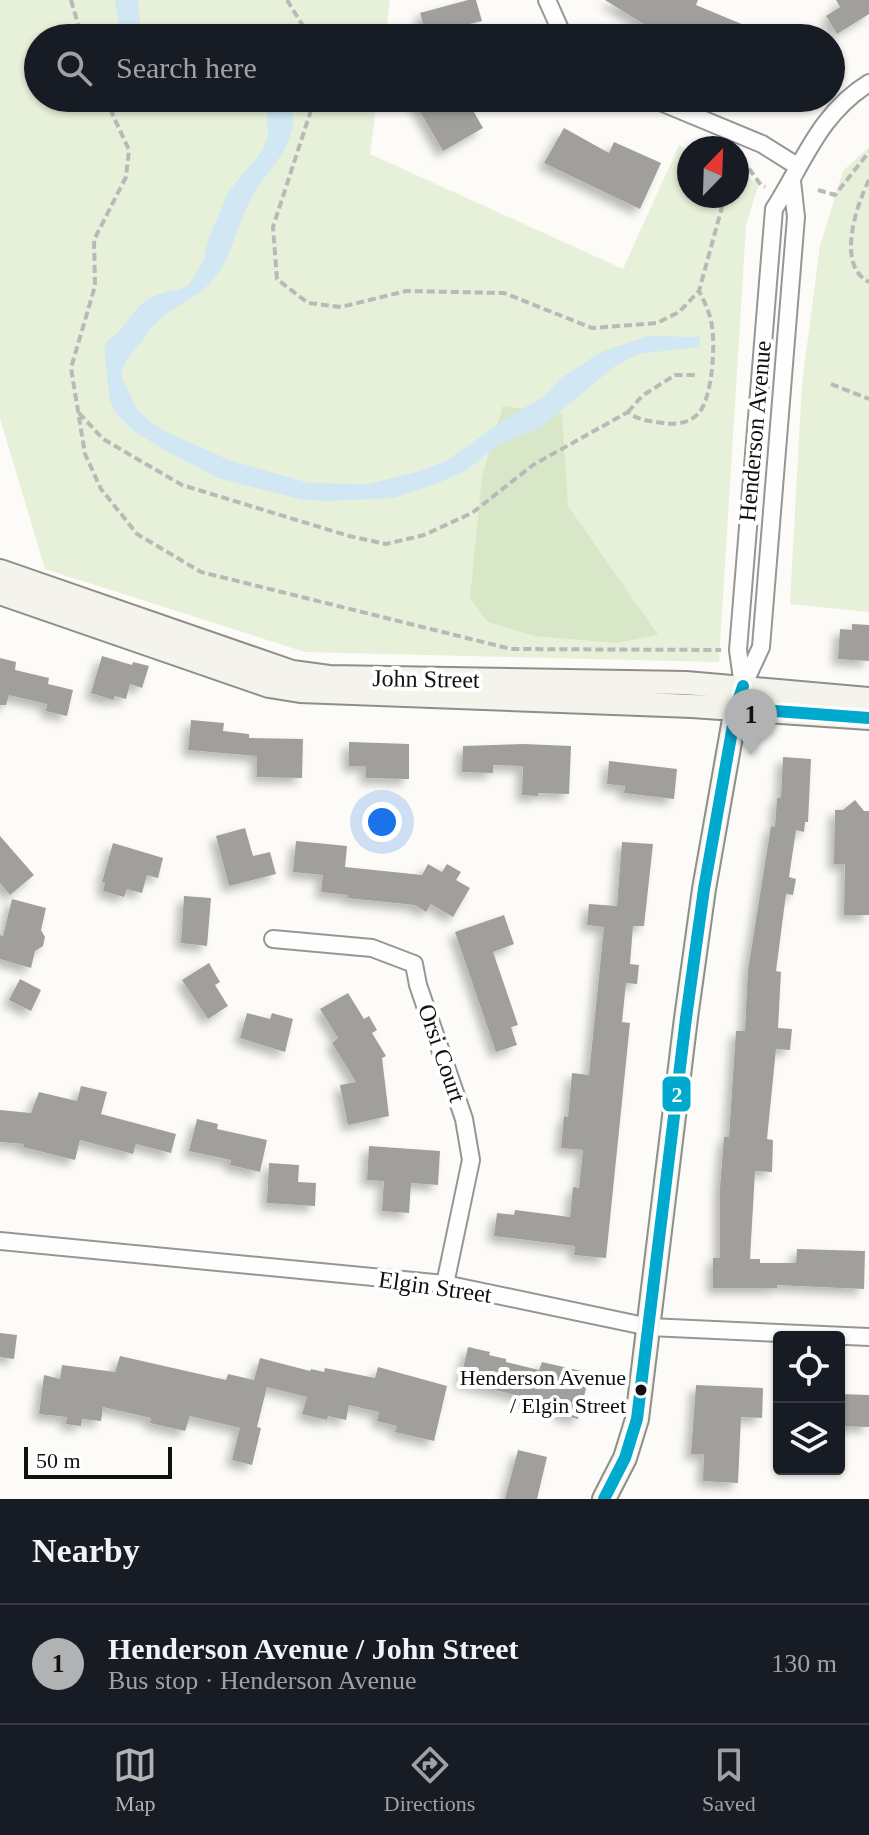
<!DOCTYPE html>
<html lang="en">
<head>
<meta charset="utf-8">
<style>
  body { margin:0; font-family:"Times New Roman",serif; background:#20242c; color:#f1f3f6 }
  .controls { position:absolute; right:24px; bottom:24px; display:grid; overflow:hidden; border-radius:8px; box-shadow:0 2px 6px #0004 }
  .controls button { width:72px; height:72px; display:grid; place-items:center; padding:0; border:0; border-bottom:2px solid #363941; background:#171b24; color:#f1f3f6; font:40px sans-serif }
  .compass { position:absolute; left:677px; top:136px; width:72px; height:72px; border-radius:50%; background:#171b24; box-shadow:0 2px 6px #0004; rotate:23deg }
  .scale { position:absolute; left:24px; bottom:20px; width:148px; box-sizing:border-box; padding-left:8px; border:4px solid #111; border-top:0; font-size:22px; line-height:28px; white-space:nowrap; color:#111; -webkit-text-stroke:6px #fff; paint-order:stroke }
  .you { position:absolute; left:382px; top:822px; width:28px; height:28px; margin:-20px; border:6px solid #fff; border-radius:50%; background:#1a73e8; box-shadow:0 0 0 12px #1a73e833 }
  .badge { display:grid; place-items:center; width:52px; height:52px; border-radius:50%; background:#b1b2b3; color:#111; font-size:26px; font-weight:700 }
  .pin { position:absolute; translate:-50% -66px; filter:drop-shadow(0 2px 4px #0008) }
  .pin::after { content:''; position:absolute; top:42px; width:28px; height:24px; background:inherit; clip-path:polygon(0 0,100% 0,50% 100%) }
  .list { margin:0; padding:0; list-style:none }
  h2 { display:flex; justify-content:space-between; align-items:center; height:104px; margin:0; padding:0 32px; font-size:34px }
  h2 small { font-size:26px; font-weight:400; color:#9ea1a6 }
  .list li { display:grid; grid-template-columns:52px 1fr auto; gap:24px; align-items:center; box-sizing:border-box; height:120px; padding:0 32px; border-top:2px solid #363941 }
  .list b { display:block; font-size:30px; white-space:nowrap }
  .list p { margin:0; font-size:26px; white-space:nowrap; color:#9ea1a6 }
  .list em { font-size:26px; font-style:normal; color:#9ea1a6 }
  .icon { flex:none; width:44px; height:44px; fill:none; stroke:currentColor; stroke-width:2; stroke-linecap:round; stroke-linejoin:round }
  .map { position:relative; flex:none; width:869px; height:1499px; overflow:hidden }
  .search { position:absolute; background:#171b24; box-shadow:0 2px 6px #0004; left:24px; right:24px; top:24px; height:88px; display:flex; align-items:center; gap:20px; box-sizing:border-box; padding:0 28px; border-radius:44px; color:#9ea1a6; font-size:30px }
  .sheet { height:224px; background:#171b24 }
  nav { display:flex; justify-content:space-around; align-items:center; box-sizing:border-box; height:112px; border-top:2px solid #363941; background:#171b24; font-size:22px; color:#9ea1a6 }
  nav a { display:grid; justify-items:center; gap:4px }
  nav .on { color:#b1b2b3 }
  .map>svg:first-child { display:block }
  .green { fill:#e7f0d9 }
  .forest { fill:#d8e7c8 }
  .water { fill:#d1e7f4 }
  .building { fill:#a09f9c; filter:url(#shadow) }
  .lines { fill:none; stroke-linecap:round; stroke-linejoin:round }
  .street-casing { stroke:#979695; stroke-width:20 }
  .secondary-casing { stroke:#8d8d8b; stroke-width:26 }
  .path { stroke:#b9b9b8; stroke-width:4; stroke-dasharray:8 4; stroke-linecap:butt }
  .street { stroke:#fffefe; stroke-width:16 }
  .secondary { stroke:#f5f4ec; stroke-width:22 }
  .bus-1-casing { stroke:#fff; stroke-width:18 }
  .bus-1 { stroke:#00a9ce; stroke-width:12 }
  .bus-dot { fill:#111; stroke:#fff; stroke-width:3 }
  .labels { text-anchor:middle; stroke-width:8; stroke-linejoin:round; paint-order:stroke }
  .bus-label { font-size:22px; fill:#111; stroke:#fff; text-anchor:end }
  .street-label { font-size:24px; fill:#111; stroke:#fff }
  .line-badge { stroke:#fff; stroke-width:3 }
  .badge-label { font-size:22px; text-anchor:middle; font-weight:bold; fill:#fff }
</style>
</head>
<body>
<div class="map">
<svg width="869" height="1499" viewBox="0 0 869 1499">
  <defs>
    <filter id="shadow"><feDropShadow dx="-6" dy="6" stdDeviation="4" flood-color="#0004"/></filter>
  </defs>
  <rect width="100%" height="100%" fill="#fcfbf7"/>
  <path class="green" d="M0,0h390l-5,38h-347v60h339l-7,56 253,115 56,-124 10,5v46h48v-23l22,10 -13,42 -27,437 -414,-10 -260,-83 -45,-151z
    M869,147v465l-79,-8 12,-220 18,-138 23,-75z"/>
  <path class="forest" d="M503,406l59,8 6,92 90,129 -42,8 -81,-7 -47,-14 -18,-24 12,-121z"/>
  <path class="water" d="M115,0h23l2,25 5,13h-24z
    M266,98h23c4,11 6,25 2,36 -7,25 -28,41 -39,63 -15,26 -20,62 -39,83 -16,19 -43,27 -59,45 -5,4 -7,10 -11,15 -10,12 -19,19 -22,36l17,35 13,11 13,9 65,29 80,23 60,1 48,-12 29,-11 61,-43 38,-22 16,-18 40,-26 47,-16 52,1 -1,10 -61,7 -24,13 -73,60 -42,18 -34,26 -25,11 -46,16 -66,3 -25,-1 -85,-22 -52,-27 -32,-20 -19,-19 -5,-11 -6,-53 4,-8c16,-8 22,-27 36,-38 14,-11 29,-10 44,-16l16,-26 3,-17 21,-51 35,-42 5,-15z"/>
  <path class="building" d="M468,0h8l6,21 -13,3 4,14h-46l-7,-25z
    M605,0h93l-2,5 79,33h-123l3,-7z
    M836,0h33v14l-32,20 -11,-18 14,-9z
    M412,98h54l17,30 -40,23z
    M564,128l45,25 5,-11 47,21 -21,46 -96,-46z
    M852,624l17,1v36l-31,-2 2,-30 12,1z
    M102,656l30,9 1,-3 16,4 -7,22 -12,-4 -4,15 -11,-3 -2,4 -22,-7z
    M0,658l16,4 -1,8 34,8 -1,6 25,6 -6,26 -21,-5 1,-7 -38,-9 -3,10h-6z
    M191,720l33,3 -1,8 26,3v4l54,1 -1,39 -45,-1v-21l-69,-6z
    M349,742l60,2v35l-43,-1v-12h-17z
    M523,744l48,2 -2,48 -31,-1v3l-16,-1 1,-29 -30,-1v8l-31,-1 1,-26z
    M783,757l28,2 -3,63h-3l-1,10 -8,-2 -7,47 7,2 -3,16 -7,-1 -10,77 5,1 -3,56 14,1 -2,21 -14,-1 -9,90 6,1 -1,32 -17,-1 -5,88h10v4h36l1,-14 68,2 -1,38 -87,-4v3h-64v-30h7v-70l4,-51h5l7,-106h9l3,-61 23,-144 4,1 2,-29h4z
    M609,761l68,8 -3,30 -50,-6 1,-7 -18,-2z
    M855,800l9,11h5v104h-25l1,-51h-11l1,-54h8z
    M245,828l8,28 17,-4 6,22 -47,12 -13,-50z
    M0,836l34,39 -24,20 -10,-12z
    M296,841l51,5 -2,21 77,8 6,-11 14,8 5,-8 14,8 -5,8 14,8 -17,29 -22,-13 -5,8 -11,-7 -68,-7 1,-3 -27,-3 2,-17 -30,-3z
    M622,842l31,2 -9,82h-11l-3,38 9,1 -2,19 -11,-1 -4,39 8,1 -24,235 -32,-3 1,-9 -81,-10 3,-23 17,2 1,-5 55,7 3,-30 6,1 4,-38 -22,-2 3,-32 4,1 4,-44 17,2 15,-148 -17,-2 2,-21 28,2z
    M113,843l50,15 -5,20 -11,-3 -5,18 -15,-4 -3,8 -21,-6 2,-8 -3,-1z
    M184,896l27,2 -4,48 -26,-3z
    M12,899l34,9 -5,22 4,7 -2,9 -8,5 -4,17 -31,-9v-24l3,1z
    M504,915l10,29 -21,8 25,73 -7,2 6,18 -21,7 -41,-120z
    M209,963l11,19 -5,3 13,21 -20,13 -26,-39z
    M20,979l21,11 -10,21 -22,-11z
    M348,993l16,26 5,-3 8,14 -5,3 14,23 -4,2 7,58 -41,9 -8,-40 16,-3 -24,-39 6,-5 -18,-29z
    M247,1013l23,6 2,-6 21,6 -8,33 -45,-14z
    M81,1086l26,6 -6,22 75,20 -5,19 -35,-9 -3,10 -53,-14 -5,20 -52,-13 1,-3 -24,-2v-32l31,3 8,-21 38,9z
    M197,1119l21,5 -1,5 50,11 -7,32 -30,-7 1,-5 -42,-9z
    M369,1146l71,5 -2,34 -27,-2 -2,30 -27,-2 2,-30 -17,-1z
    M269,1163l30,2 -1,17 18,1 -1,23 -48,-3z
    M0,1333l17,2 -3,24 -14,-2z
    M468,1347l22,5 -1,3 17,4v3l33,8 3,-8 48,11 -12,46 -19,-5 1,-5 -28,-7 1,-3 -73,-17z
    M120,1356l106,24 2,-6 26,6 6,-22 50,13 1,-2 13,3 1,-4 50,10 3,-11 69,19 -13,55 -39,-9 2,-6 -20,-5 2,-9 -30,-7 -3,15 -18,-4 -1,4 -25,-6 5,-17 -40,-10 -10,40 4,1 -9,37 -20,-5 8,-32 -50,-12 -5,15 -35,-8 1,-5 -48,-11 -2,14 -19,-2 -1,7 -15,-2 1,-7 -28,-3 5,-39 16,4 2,-14 53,7z
    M696,1385l67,3 -1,30 -21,-1 -3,66 -35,-2 1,-27h-13z
    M839,1394l30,1v32l-30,-1z
    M518,1450l29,7 -10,42h-32z"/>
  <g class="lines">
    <defs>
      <path id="street" d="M547,0l17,38
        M651,98l111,46 35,22
        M743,686l-5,-36 36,-441c30,-47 45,-95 95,-126
        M743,686l18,-39 35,-430 -4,-36
        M273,939l99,9 42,16 4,21 46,134 7,41 -26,124
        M0,1241l445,43 204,43 220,10"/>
      <path id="secondary" d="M0,571l292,101 37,5 357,6 183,16
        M0,593l269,93 31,5 392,15 177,12
        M604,1499l21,-41 12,-39 49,-401 18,-129 32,-181 4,-13"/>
    </defs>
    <use href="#street" class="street-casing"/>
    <use href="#secondary" class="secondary-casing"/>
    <path class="path" d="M71,0l11,38
      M287,0l16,26 3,12
      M105,98l24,52 -3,27 -32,63 1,46 -24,82 14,86 16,35 36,45 64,38 310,77 210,1
      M315,98l-42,129 4,52 31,24 33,4 65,-16 98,2 88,35 65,-5 22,-11 20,-21 26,-95
      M737,165l13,5 11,15 4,2
      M869,180c-13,26 -33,86 0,102
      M818,190l17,5 34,-43
      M831,384l38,15
      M628,412l14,-16 33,-21h20
      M79,413l24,26 79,46 167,51 37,8 38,-9 48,-22 61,-48 95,-53c11,9 22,9 36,11 12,2 25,0 34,-9 15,-16 18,-73 13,-93 -2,-10 -7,-20 -12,-30"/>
    <use href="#street" class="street"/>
    <use href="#secondary" class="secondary"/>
    <defs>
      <path id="bus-1" d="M736,708l133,10
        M604,1499l21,-41 12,-39 49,-401 18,-129 32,-181 7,-22"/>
    </defs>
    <use href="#bus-1" class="bus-1-casing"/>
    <use href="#bus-1" class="bus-1"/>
  </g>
  <circle class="bus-dot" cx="641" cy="1390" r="7"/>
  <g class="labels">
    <g class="bus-label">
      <text x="626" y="1385">Henderson Avenue<tspan x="626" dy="28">/ Elgin Street</tspan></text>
    </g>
    <g class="street-label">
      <text transform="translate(755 431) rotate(-85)" y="8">Henderson Avenue</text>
      <text transform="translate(426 679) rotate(1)" y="8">John Street</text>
      <text transform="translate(442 1053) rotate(71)" y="8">Orsi Court</text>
      <text transform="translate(435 1287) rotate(8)" y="8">Elgin Street</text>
    </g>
  </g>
  <rect class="line-badge" x="661" y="1075" width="31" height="38" rx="8" fill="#00a9ce"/>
  <g class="badge-label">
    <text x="677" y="1102">2</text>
  </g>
</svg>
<div class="controls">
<button><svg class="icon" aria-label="locate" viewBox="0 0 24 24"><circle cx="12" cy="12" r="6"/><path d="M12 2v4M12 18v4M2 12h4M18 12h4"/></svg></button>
<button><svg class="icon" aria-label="layers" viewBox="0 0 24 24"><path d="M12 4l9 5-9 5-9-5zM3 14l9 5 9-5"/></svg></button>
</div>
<svg class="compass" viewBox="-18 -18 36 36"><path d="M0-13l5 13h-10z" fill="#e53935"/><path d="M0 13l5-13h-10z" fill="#9ea1a6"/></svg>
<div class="scale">50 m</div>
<div class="you"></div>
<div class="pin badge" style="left:751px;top:755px">1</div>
<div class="search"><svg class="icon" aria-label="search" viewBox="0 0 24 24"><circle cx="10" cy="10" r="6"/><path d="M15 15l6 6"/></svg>Search here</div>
</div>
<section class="sheet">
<h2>Nearby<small></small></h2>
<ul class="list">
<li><span class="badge">1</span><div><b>Henderson Avenue / John Street</b><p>Bus stop · Henderson Avenue</p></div><em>130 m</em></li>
</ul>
</section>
<nav>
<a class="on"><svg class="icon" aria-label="map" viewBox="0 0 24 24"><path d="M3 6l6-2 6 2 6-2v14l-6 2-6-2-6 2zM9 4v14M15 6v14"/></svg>Map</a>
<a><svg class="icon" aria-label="directions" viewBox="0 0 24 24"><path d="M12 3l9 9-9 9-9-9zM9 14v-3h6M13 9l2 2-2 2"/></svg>Directions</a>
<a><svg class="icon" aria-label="saved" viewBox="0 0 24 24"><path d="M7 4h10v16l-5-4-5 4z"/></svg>Saved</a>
</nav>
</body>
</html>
